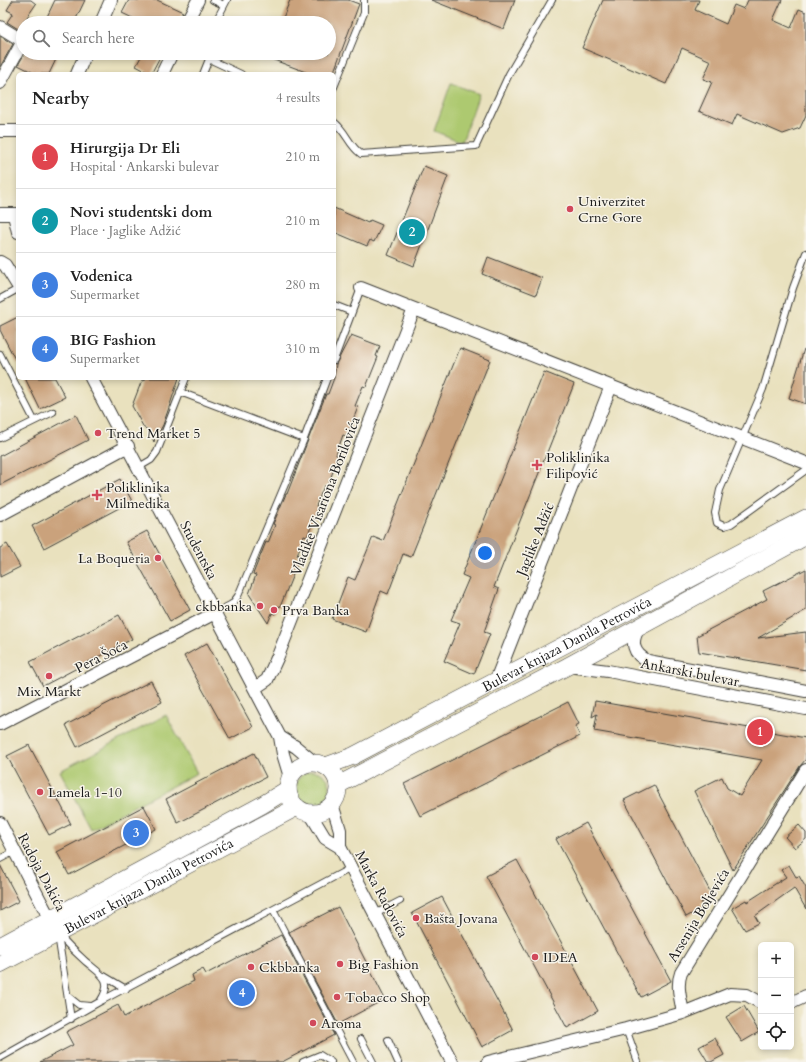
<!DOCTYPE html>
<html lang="en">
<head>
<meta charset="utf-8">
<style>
  body { margin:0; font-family:Cardo,serif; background:#f6f6f6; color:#222 }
  .controls { position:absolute; right:12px; bottom:12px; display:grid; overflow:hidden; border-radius:6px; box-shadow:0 2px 6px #0003 }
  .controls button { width:36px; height:36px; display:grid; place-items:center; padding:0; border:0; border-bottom:1px solid #e0e0e0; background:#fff; color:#222; font:20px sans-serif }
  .you { position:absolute; left:485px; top:553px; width:14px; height:14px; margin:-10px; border:3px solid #fff; border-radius:50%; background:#1a73e8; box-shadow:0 0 0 6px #1a73e833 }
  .badge { display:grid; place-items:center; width:26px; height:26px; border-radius:50%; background:#2563eb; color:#fff; font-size:13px; font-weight:700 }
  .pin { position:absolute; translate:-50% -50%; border:2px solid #fff; box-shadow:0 1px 4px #0006 }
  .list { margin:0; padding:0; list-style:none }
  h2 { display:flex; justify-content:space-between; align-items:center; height:52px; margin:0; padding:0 16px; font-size:17px }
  h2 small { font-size:13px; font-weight:400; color:#767676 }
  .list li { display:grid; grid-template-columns:26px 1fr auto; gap:12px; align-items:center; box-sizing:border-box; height:64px; padding:0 16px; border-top:1px solid #e0e0e0 }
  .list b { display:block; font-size:15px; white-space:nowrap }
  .list p { margin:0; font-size:13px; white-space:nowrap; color:#767676 }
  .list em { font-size:13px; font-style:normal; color:#767676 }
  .icon { flex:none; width:22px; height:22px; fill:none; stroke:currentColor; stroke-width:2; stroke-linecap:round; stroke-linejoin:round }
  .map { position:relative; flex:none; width:806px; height:1062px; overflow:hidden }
  .search { position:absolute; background:#fff; box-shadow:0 2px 6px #0003; left:16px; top:16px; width:320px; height:44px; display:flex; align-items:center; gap:10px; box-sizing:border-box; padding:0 14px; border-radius:22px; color:#767676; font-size:15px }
  .panel { position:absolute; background:#fff; box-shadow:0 2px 6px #0003; left:16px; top:72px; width:320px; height:308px; border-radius:6px }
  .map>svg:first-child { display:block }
  .green { fill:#adc970; stroke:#647246 }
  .building { fill:#caa27b }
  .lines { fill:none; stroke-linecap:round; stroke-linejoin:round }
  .lane-casing { stroke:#3b3a34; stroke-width:8 }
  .street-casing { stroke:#3b3a34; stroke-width:14 }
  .secondary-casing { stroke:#3b3a34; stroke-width:18 }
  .lane { stroke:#fff; stroke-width:6 }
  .street { stroke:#fff; stroke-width:12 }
  .secondary { stroke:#fff; stroke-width:17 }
  .poi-dot { fill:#d1495b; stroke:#f7f3e8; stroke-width:1.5 }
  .labels { text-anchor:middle; stroke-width:3; stroke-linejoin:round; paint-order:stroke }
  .poi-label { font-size:14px; fill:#1c1c1c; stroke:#f7f3e8; text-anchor:start }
  .street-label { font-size:14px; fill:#1c1c1c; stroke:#f7f3e8 }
</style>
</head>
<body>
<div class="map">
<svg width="806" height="1062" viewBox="0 0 806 1062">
  <rect width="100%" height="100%" fill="#f7f3e8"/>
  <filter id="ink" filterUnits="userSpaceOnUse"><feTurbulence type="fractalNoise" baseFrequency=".025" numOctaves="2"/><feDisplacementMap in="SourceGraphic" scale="8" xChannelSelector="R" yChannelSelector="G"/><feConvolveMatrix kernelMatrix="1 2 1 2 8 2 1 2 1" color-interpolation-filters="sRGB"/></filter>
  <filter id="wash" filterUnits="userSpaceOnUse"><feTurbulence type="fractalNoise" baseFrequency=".012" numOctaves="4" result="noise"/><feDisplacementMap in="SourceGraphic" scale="16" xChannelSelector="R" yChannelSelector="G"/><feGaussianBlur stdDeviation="0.9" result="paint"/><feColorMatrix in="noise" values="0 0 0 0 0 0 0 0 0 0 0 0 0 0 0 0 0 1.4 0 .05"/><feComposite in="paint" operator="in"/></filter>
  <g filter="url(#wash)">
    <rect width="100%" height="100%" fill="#e9e1be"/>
    <path class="green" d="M451,83l28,11 -17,48 -28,-11z
      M166,715l31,58 -106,56 -31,-58z
      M296 788a17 17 0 1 1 34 0a17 17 0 1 1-34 0Z"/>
    <g id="blocks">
      <path class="building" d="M13,0h18l5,4 -13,19v9l-16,-10 6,-9 -6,-3z
        M55,0h30l-11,23h-30z
        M129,0h28l26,12 -5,11h-35l-21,-10z
        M290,0h58l11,4 -26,70h-22l-53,-20 71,-1v-30h-48z
        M431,0h84l-11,29z
        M603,0h96l-4,10 31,14 8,-19 10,4 4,-9h34l-9,20 18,8 8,-19 7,3v103l-6,13 -17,6 -46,-20 -5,11 -33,-14 13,-29 -9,-3 8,-18 -29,-13 -16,36 -84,-36z
        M0,36l13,8 -13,23z
        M25,53h34l-10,21h-13l-18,-9z
        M143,53h19l-11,21 -15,-8z
        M424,166l24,10 -34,90 -26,-11z
        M334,208l34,15 2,-3 12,5 -8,17 -4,-2 -3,6 -33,-14z
        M488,257l54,21 -6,17 -54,-21z
        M18,317v48l-18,-35v-4z
        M351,335l29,11 -4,10 2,1 -12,30 -3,-1 -8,20 3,1 -11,29 -4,-1 -7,20 3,1 -12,31 -3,-1 -8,20 3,1 -12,30 -3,-1 -7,20 3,1 -20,50 -2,-1 -3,8 -3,-1 -4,10 -19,-29 7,-19 -3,-1 13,-32 2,1 7,-18 -2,-1 13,-30h1l39,-100h2l6,-16 2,-14z
        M460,348l30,12 -79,197 -8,-3 -15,40 -7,-3 -15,41 -34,-13 16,-42 7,3 18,-43 10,4z
        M804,349l2,1v54l-17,-6z
        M544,372l30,12 -80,203 5,2 -15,43 6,2 -16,40 -30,-13 16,-38 -9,-3 18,-42 -7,-3z
        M25,378h30l10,19 -25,12z
        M146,378h33l-16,47 -5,9 -2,-2 -2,10 -5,-12 -5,-2 -12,-22 10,-26 2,1z
        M76,415l12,25 -88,45v-29z
        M120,479l12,22 -88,47 -12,-22z
        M147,531l43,79 -20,11 -44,-79z
        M7,544l13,23 -20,10v-29z
        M806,569v41l-48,28 48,-6v38l-107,-18 -2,-16 70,-37 -4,-8z
        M119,615l13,24 -89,47 -13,-24z
        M207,643l46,84 -23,12 -46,-83z
        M151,681l11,21 -85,45 -11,-22z
        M595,701l211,37v21l-6,7 -67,104 -39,-79 28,-14 5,11 13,8 22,-36 -168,-29 3,-17 -5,3z
        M568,702l11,22 -4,2 5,10 -160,80 -16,-32z
        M29,745l42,79 -22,11 -42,-79z
        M254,753l12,24 -88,46 -12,-24z
        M654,785l59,112 -12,6 2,5 -17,9 -62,-117z
        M144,806l12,23 -87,46 -12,-23z
        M586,823l85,158 -30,16 -85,-158z
        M799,825l7,8v6l-11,9 -10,-11z
        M517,860l81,151 -31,17 -81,-152z
        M0,865l19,36 -19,10z
        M789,865l7,12 3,-1 7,12v21l-12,-21 -39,28 4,7 -14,7 -13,-22 14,-8 1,2 39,-25 -5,-7z
        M442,897l71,133 -31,17 -70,-134z
        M338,907l47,92 -47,25 -49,-92z
        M281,935l53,100 -52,27h-242l33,-17 -7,-13 52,-27 6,12 70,-36 -2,-6 11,-6 3,5z
        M744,1006l15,26 -17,10 -16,-25z
        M715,1038l9,17 -13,7h-3l-9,-15z"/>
    </g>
  </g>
  <g filter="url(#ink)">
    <use href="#blocks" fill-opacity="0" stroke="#3b3a34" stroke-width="1"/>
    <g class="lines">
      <defs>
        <path id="lane" d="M213,0l11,5
          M215,23l12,-23
          M208,53l1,6 32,15
          M203,74l6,-15
          M334,87l30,-74v-13
          M334,122c12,9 15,24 27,32l115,-8 33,-72 43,-74
          M806,253l-13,35 -30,101 -43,101 -5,23 2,10 7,3 7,-2 75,-54
          M0,299l18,-10
          M334,305l18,7
          M0,354l34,66
          M334,360l27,-72
          M180,392l124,47
          M0,438l53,-26
          M139,467l12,-7 6,-8 29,-74
          M215,613l17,-9 6,-8 66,-157 23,-61
          M0,859l15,-8
          M273,910l80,152
          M375,914l25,-13
          M58,935l13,84
          M59,935c8,9 16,17 25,25 14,13 31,18 17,40
          M104,976l22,13
          M69,997l10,8 12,1
          M626,1029l12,33
          M361,1039l12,23
          M388,1040l10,22
          M0,1058l101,-57 250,-133
          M303,1062l17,-7 11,7"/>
        <path id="street" d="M101,23l10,-23
          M186,23l12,-23
          M0,27l23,14 -23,42
          M77,74l9,-21
          M162,74l10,-21
          M0,131h18
          M0,214h18
          M14,215l4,17
          M0,262l5,3 13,21
          M361,288l445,175
          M91,378l189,359 3,17 7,23
          M0,515l128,-69
          M639,628c-9,14 -6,26 9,33l158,30
          M568,666l40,5 198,38
          M496,680l115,-294
          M255,688l12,-8 11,-24 136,-347
          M0,724l215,-111
          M280,737l16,10 19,16
          M332,804l8,26v17
          M310,813l15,25 15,9 112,215
          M0,823l53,102
          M791,1003l15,-7
          M683,1013l47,-19 17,1 14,8
          M488,1062l138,-33 57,-16c-2,-13 -7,-27 -2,-40l125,-203"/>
        <g id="secondary">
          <circle cx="313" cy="788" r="25"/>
          <path id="s1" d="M326,766l27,-10 453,-238"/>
          <path d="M338,785l230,-119 238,-130"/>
          <path d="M0,946l262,-141 26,-16"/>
          <path id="s2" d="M0,964l297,-157"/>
        </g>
      </defs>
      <use href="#lane" class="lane-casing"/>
      <use href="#street" class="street-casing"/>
      <use href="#secondary" class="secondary-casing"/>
      <use href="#lane" class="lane"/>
      <use href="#street" class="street"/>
      <use href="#secondary" class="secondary"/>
    </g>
  </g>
  <g class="poi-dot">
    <circle cx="570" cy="209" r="4"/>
    <circle cx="98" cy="433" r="4"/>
    <path d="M535 459h4v4h4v4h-4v4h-4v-4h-4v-4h4z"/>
    <path d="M95 489h4v4h4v4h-4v4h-4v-4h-4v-4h4z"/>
    <circle cx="158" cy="558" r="4"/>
    <circle cx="260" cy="606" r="4"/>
    <circle cx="274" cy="610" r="4"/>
    <circle cx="49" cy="676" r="4"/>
    <circle cx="40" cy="792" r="4"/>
    <circle cx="416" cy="918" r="4"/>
    <circle cx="535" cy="957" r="4"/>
    <circle cx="340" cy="964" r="4"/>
    <circle cx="251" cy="967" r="4"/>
    <circle cx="337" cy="997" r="4"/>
    <circle cx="313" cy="1023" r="4"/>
  </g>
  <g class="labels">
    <g class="poi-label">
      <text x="578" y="206">Univerzitet<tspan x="578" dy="16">Crne Gore</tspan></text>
      <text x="106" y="438">Trend Market 5</text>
      <text x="546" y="462">Poliklinika<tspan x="546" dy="16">Filipović</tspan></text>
      <text x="106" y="492">Poliklinika<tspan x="106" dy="16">Milmedika</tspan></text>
      <text x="150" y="563" text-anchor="end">La Boqueria</text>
      <text x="252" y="611" text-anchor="end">ckbbanka</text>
      <text x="282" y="615">Prva Banka</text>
      <text x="49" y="696" text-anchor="middle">Mix Markt</text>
      <text x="48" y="797">Lamela 1-10</text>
      <text x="424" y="923">Bašta Jovana</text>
      <text x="543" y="962">IDEA</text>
      <text x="348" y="969">Big Fashion</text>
      <text x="259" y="972">Ckbbanka</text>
      <text x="345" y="1002">Tobacco Shop</text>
      <text x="321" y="1028">Aroma</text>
    </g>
    <g class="street-label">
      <text transform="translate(325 496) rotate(-69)" y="5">Vladike Visariona Borilovića</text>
      <text transform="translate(535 539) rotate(-68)" y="5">Jaglike Adžić</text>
      <text transform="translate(199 550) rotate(62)" y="5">Studentska</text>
      <text dy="5" stroke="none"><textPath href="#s1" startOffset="270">Bulevar knjaza Danila Petrovića</textPath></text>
      <text transform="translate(101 656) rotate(-27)" y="5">Pera Šoća</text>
      <text transform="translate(690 672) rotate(11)" y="5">Ankarski bulevar</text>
      <text transform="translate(42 872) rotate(62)" y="5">Radoja Dakića</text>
      <text dy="5" stroke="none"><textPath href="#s2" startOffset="168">Bulevar knjaza Danila Petrovića</textPath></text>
      <text transform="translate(382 894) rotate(62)" y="5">Marka Radovića</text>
      <text transform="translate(698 915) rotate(-59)" y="5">Arsenija Boljevića</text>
    </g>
  </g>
</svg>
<div class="controls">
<button>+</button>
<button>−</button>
<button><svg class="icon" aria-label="locate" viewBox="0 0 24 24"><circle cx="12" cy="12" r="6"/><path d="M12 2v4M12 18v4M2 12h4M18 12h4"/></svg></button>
</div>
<div class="you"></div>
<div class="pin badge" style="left:760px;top:732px;background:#e0444e">1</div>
<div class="pin badge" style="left:412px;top:232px;background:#0f9aa8">2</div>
<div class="pin badge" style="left:136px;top:833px;background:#3f7fe0">3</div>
<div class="pin badge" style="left:242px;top:993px;background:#3f7fe0">4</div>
<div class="search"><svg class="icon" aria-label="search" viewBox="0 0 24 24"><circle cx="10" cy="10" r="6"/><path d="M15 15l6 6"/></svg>Search here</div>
<section class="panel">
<h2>Nearby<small>4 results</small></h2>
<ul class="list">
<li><span class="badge" style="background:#e0444e">1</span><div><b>Hirurgija Dr Eli</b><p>Hospital · Ankarski bulevar</p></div><em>210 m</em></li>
<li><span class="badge" style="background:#0f9aa8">2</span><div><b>Novi studentski dom</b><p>Place · Jaglike Adžić</p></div><em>210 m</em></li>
<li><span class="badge" style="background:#3f7fe0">3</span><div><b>Vodenica</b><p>Supermarket</p></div><em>280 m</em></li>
<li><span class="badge" style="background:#3f7fe0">4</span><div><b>BIG Fashion</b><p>Supermarket</p></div><em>310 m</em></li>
</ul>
</section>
</div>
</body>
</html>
